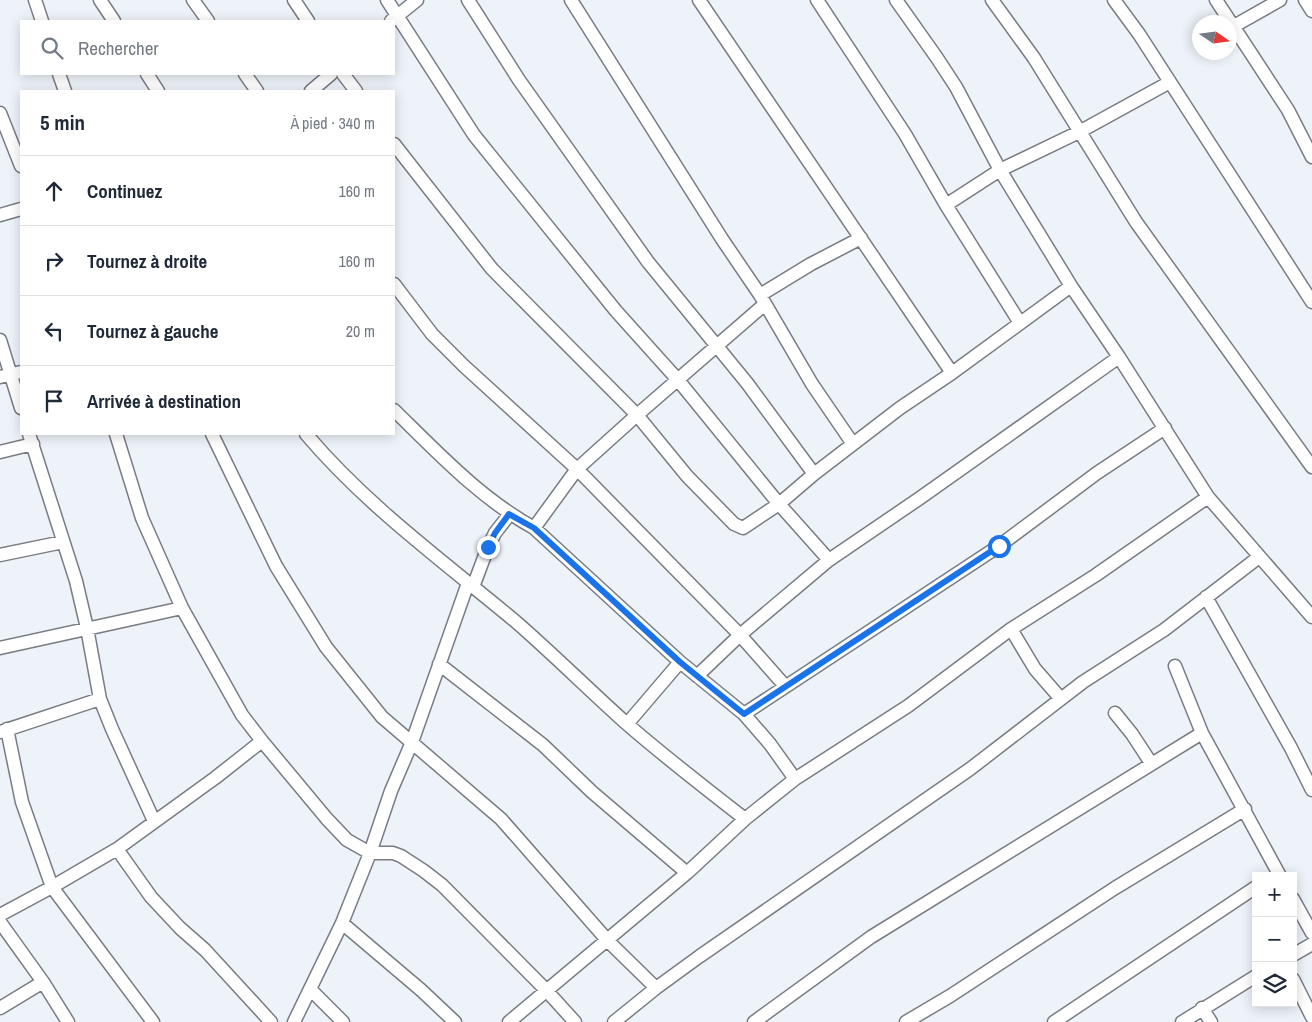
<!DOCTYPE html>
<html lang="fr">
<head>
<meta charset="utf-8">
<style>
  body { margin:0; font-family:"Archivo Narrow",sans-serif; background:#f6f6f7; color:#1f2937 }
  .controls { position:absolute; right:15px; bottom:15px; display:grid; overflow:hidden; border-radius:0px; box-shadow:0 2px 12px #0003 }
  .controls button { width:45px; height:45px; display:grid; place-items:center; padding:0; border:0; border-bottom:1px solid #e0e1e3; background:#fff; color:#1f2937; font:25px sans-serif }
  .compass { position:absolute; left:1192px; top:15px; width:45px; height:45px; border-radius:50%; background:#fff; box-shadow:0 2px 12px #0003; rotate:103deg }
  .stop { position:absolute; width:15px; height:15px; margin:-11px; border:4px solid #1a73e8; border-radius:50%; background:#fff }
  .stop.end { background:#1a73e8; border-color:#fff; box-shadow:0 1px 5px #0008 }
  .list { margin:0; padding:0; list-style:none }
  h2 { display:flex; justify-content:space-between; align-items:center; height:65px; margin:0; padding:0 20px; font-size:21px }
  h2 small { font-size:16px; font-weight:400; color:#747a83 }
  .list li { display:grid; grid-template-columns:32px 1fr auto; gap:15px; align-items:center; box-sizing:border-box; height:70px; padding:0 20px; border-top:1px solid #e0e1e3 }
  .list b { display:block; font-size:19px; white-space:nowrap }
  .list em { font-size:16px; font-style:normal; color:#747a83 }
  .icon { flex:none; width:28px; height:28px; fill:none; stroke:currentColor; stroke-width:2; stroke-linecap:round; stroke-linejoin:round }
  .map { position:relative; flex:none; width:1312px; height:1022px; overflow:hidden }
  .search { position:absolute; background:#fff; box-shadow:0 2px 12px #0003; left:20px; top:20px; width:375px; height:55px; display:flex; align-items:center; gap:12px; box-sizing:border-box; padding:0 18px; border-radius:0px; color:#747a83; font-size:19px }
  .panel { position:absolute; background:#fff; box-shadow:0 2px 12px #0003; left:20px; top:90px; width:375px; height:345px; border-radius:0px }
  .map>svg:first-child { display:block }
  .lines { fill:none; stroke-linecap:round; stroke-linejoin:round }
  .minor-casing { stroke:#787c83; stroke-width:15 }
  .minor { stroke:#fff; stroke-width:12 }
  .route { stroke:#1a73e8; stroke-width:6 }
</style>
</head>
<body>
<div class="map">
<svg width="1312" height="1022" viewBox="0 0 1312 1022">
  <rect width="100%" height="100%" fill="#eef3fa"/>
  <g class="lines">
    <defs>
      <path id="minor" d="M35,0l7,21
        M100,0l14,21
        M193,0l15,21
        M294,0l14,21
        M387,0l87,135 142,176 62,69 101,124 50,56
        M468,0l51,80 129,182 99,121 67,91
        M571,0l151,239 38,56 52,89 41,60
        M699,0l253,373
        M817,0l88,134 41,71 74,118
        M896,0l41,58 19,29 44,83 71,116 48,71 89,140 104,120
        M992,0l42,58 102,164 176,245
        M1114,0l25,34 173,268
        M1216,0l72,110 24,47
        M1305,0l7,11
        M391,21l26,-21
        M1234,26l46,-26
        M59,74l6,17
        M147,74l11,17
        M245,74l12,17
        M343,74l13,17
        M311,91l20,-17
        M0,113l21,53
        M394,144l98,125 145,146 50,61 47,48 9,4 36,-24 35,-30 86,-66 52,-35 119,-87
        M946,205l54,-35 79,-38 91,-50
        M0,215l21,-6
        M394,284l38,50 32,32 113,103 163,166 45,51
        M760,295l51,-31 50,-26
        M0,340l21,68
        M0,377l21,-5
        M394,410c44,43 86,88 140,118l146,134 64,52 26,30 25,35
        M29,434l47,147 11,47 13,71 12,30 42,92
        M116,434l26,84 40,90 60,107 20,26 65,78 20,21 23,13h23l8,3 23,15 18,14 104,105 29,32
        M212,434l64,132 50,81 56,70 119,102 107,122 48,47
        M306,434c61,72 137,127 209,187 38,33 74,69 112,103 38,33 78,64 118,95
        M0,452l33,-8
        M534,528l43,-59 60,-54 128,-111
        M0,555l63,-13
        M473,587l15,-40 7,-14 14,-18
        M1206,597l85,151 21,42
        M1011,629l24,40 26,30
        M0,648l182,-40
        M439,664l104,81 49,47 95,81
        M1175,666l27,67 78,143
        M697,676l43,-41 89,-75 91,-62 199,-141
        M1115,713l17,21 19,29
        M744,714l255,-168 98,-73 68,-45
        M627,724l53,-62
        M7,729l15,73 30,85 101,135
        M0,732l100,-33
        M117,849l34,48 29,31 25,22 66,72
        M1293,899l19,34
        M0,915l52,-28 65,-38 98,-71 47,-37
        M0,922l43,60 25,40
        M342,923l79,67 34,32
        M1293,955l19,-11
        M1293,979l19,38
        M310,989l33,33
        M0,1008l43,-26
        M1202,1008l9,14
        M294,1022l48,-99 28,-70 21,-62 21,-49 56,-159
        M509,1022l178,-149 58,-54 50,-40 113,-73 103,-77 85,-54 112,-78
        M614,1022l42,-34 44,-32 270,-187 113,-87 81,-52 95,-73
        M754,1022l117,-85 331,-204
        M906,1022l44,-26 165,-108 130,-79
        M1054,1022l202,-135
        M1182,1022l74,-46"/>
    </defs>
    <use href="#minor" class="minor-casing"/>
    <use href="#minor" class="minor"/>
  </g>
  <g class="lines">
    <path class="route" d="M488,547l7,-14 14,-19 25,14 146,134 64,52 255,-168"/>
  </g>
</svg>
<div class="controls">
<button>+</button>
<button>−</button>
<button><svg class="icon" aria-label="layers" viewBox="0 0 24 24"><path d="M12 4l9 5-9 5-9-5zM3 14l9 5 9-5"/></svg></button>
</div>
<svg class="compass" viewBox="-18 -18 36 36"><path d="M0-13l5 13h-10z" fill="#e53935"/><path d="M0 13l5-13h-10z" fill="#747a83"/></svg>
<div class="stop" style="left:999px;top:546px"></div>
<div class="stop end" style="left:488px;top:547px"></div>
<div class="search"><svg class="icon" aria-label="search" viewBox="0 0 24 24"><circle cx="10" cy="10" r="6"/><path d="M15 15l6 6"/></svg>Rechercher</div>
<section class="panel">
<h2>5 min<small>À pied · 340 m</small></h2>
<ul class="list">
<li><svg class="icon" aria-label="ahead" viewBox="0 0 24 24"><path d="M12 20V5M6 11l6-6 6 6"/></svg><div><b>Continuez</b></div><em>160 m</em></li>
<li><svg class="icon" aria-label="right" viewBox="0 0 24 24"><path d="M7 20v-9h11M14 6l5 5-5 5"/></svg><div><b>Tournez à droite</b></div><em>160 m</em></li>
<li><svg class="icon" aria-label="left" viewBox="0 0 24 24"><path d="M17 20v-9H6M10 6l-5 5 5 5"/></svg><div><b>Tournez à gauche</b></div><em>20 m</em></li>
<li><svg class="icon" aria-label="arrive" viewBox="0 0 24 24"><path d="M6 21V4h12l-3 4 3 4H6"/></svg><div><b>Arrivée à destination</b></div></li>
</ul>
</section>
</div>
</body>
</html>
